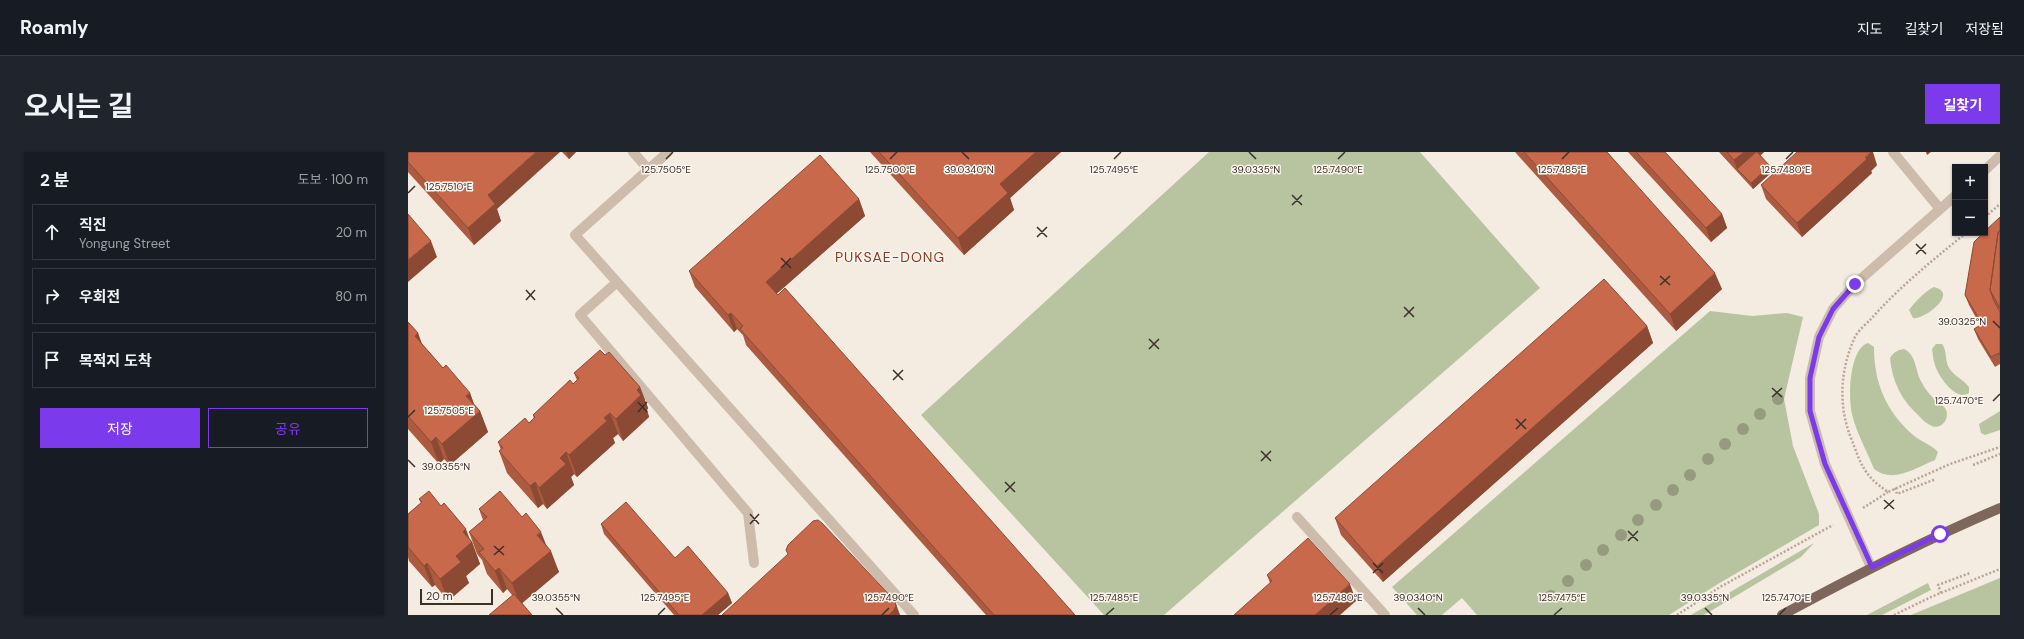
<!DOCTYPE html>
<html lang="ko">
<head>
<meta charset="utf-8">
<style>
  body { margin:0; font-family:"DM Sans","Noto Sans KR",sans-serif; background:#20242c; color:#f1f3f6 }
  .controls { position:absolute; right:12px; top:12px; display:grid; overflow:hidden; border-radius:0px; box-shadow:0 1px 3px #0004 }
  .controls button { width:36px; height:36px; display:grid; place-items:center; padding:0; border:0; border-bottom:1px solid #363941; background:#171b24; color:#f1f3f6; font:20px sans-serif }
  .scale { position:absolute; left:12px; bottom:10px; width:73px; box-sizing:border-box; padding-left:4px; border:2px solid #3b302b; border-top:0; font-size:11px; line-height:14px; white-space:nowrap; color:#3b302b; -webkit-text-stroke:3px #fbf5ee; paint-order:stroke }
  .stop { position:absolute; width:12px; height:12px; margin:-9px; border:3px solid #7c3aed; border-radius:50%; background:#fff }
  .stop.end { background:#7c3aed; border-color:#fff; box-shadow:0 1px 4px #0008 }
  .list { margin:0; padding:0; list-style:none }
  h2 { display:flex; justify-content:space-between; align-items:center; height:52px; margin:0; padding:0 16px; font-size:17px }
  h2 small { font-size:13px; font-weight:400; color:#9ea1a6 }
  .list li { display:grid; grid-template-columns:26px 1fr auto; gap:12px; align-items:center; box-sizing:border-box; height:56px; margin:0 8px 8px; padding:0 8px; border:1px solid #363941; border-radius:0px }
  .list b { display:block; font-size:15px; white-space:nowrap }
  .list p { margin:0; font-size:13px; white-space:nowrap; color:#9ea1a6 }
  .list em { font-size:13px; font-style:normal; color:#9ea1a6 }
  .actions { display:flex; gap:8px; padding:12px 16px }
  .actions a { flex:1; padding:9px 0; border:1px solid #7c3aed; border-radius:0px; text-align:center; font-size:14px; color:#7c3aed }
  .actions .main { background:#7c3aed; color:#fff }
  .icon { flex:none; width:22px; height:22px; fill:none; stroke:currentColor; stroke-width:2; stroke-linecap:round; stroke-linejoin:round }
  .map { position:relative; flex:none; width:1592px; height:463px; overflow:hidden; border-radius:0px }
  header { display:flex; align-items:center; gap:24px; box-sizing:border-box; height:56px; padding:0 20px; background:#171b24; border-bottom:1px solid #363941 }
  header strong { font-size:19px }
  nav { display:flex; gap:22px; margin-inline-start:auto; font-size:14px }
  .intro { display:flex; align-items:center; justify-content:space-between; box-sizing:border-box; height:96px; padding:0 24px }
  h1 { margin:0; font-size:28px }
  .button { padding:10px 18px; border-radius:0px; background:#7c3aed; color:#fff; font-size:14px; font-weight:700 }
  main { display:flex; gap:24px; padding:0 24px }
  aside { flex:1; background:#171b24; border-radius:0px; box-shadow:0 1px 3px #0004 }
  .map>svg:first-child { display:block }
  .green { fill:#b8c4a0 }
  .lines { fill:none; stroke-linecap:round; stroke-linejoin:round }
  .path { stroke:#b9a596; stroke-width:2.5; stroke-dasharray:2 2; stroke-linecap:butt }
  .minor { stroke:#cdbbac; stroke-width:10 }
  .major { stroke:#7d675c; stroke-width:10 }
  .tree { fill:#969b7f }
  .wall { fill:#ac5a40 }
  .shaded-wall { fill:#8c4a34 }
  .building { fill:#c8694b; stroke:#8c4a34 }
  .route { stroke:#7c3aed; stroke-width:5 }
  .ticks { fill:none; stroke:#3b302b; stroke-width:1.5 }
  .labels { text-anchor:middle; stroke-width:3; stroke-linejoin:round; paint-order:stroke }
  .quarter-label { font-size:14px; letter-spacing:1px; fill:#8c3b22; stroke:#fbf5ee }
  .ticks-label { font-size:10px; text-anchor:middle; fill:#3b302b; stroke:#fbf5ee; stroke-width:3; stroke-linejoin:round; paint-order:stroke }
</style>
</head>
<body>
<header>
<strong>Roamly</strong>
<nav><a>지도</a><a>길찾기</a><a>저장됨</a></nav>
</header>
<div class="intro"><h1>오시는 길</h1><a class="button">길찾기</a></div>
<main>
<aside>
<h2>2 분<small>도보 · 100 m</small></h2>
<ul class="list">
<li><svg class="icon" aria-label="ahead" viewBox="0 0 24 24"><path d="M12 20V5M6 11l6-6 6 6"/></svg><div><b>직진</b><p>Yongung Street</p></div><em>20 m</em></li>
<li><svg class="icon" aria-label="right" viewBox="0 0 24 24"><path d="M7 20v-9h11M14 6l5 5-5 5"/></svg><div><b>우회전</b></div><em>80 m</em></li>
<li><svg class="icon" aria-label="arrive" viewBox="0 0 24 24"><path d="M6 21V4h12l-3 4 3 4H6"/></svg><div><b>목적지 도착</b></div></li>
</ul>
<div class="actions"><a class="main">저장</a><a>공유</a></div>
</aside>
<div class="map">
<svg width="1592" height="463" viewBox="0 0 1592 463">
  <rect width="100%" height="100%" fill="#f4ebe1"/>
  <path class="green" d="M801,0h211l120,136 -376,327h-60l-183,-200z
    M1526,135c26,6 -11,34 -21,31l-4,-8c6,-8 16,-19 25,-23z
    M1302,159l42,5 35,-3 16,4 -19,82 9,47 26,68v11l-101,59 -49,31h-192l-15,-17 -20,17h-25l-25,-28z
    M1460,191l6,4c0,36 12,64 39,88 7,6 19,10 25,17l-3,8c-20,8 -42,24 -61,9 -7,-18 -18,-37 -22,-55 -4,-16 -3,-65 16,-71z
    M1528,192h6c5,6 3,15 6,22 5,10 15,13 21,21v6c-13,9 -31,-17 -34,-28 -2,-5 -2,-11 -3,-16z
    M1496,197c13,6 11,23 18,34 3,6 8,12 13,17 4,3 9,5 11,10 4,9 -5,20 -14,16 -5,-2 -9,-6 -12,-9 -18,-16 -28,-35 -30,-59 4,-6 7,-8 14,-9z
    M1592,259v19l-15,5 -4,-2 -2,-9z
    M1406,391l-13,14 -97,58h-13z
    M1592,426v37h-89z
    M1520,431l3,7 -49,25h-15z"/>
  <g class="lines">
    <path class="path" d="M1577,65l15,-13
      M1558,81c-33,27 -67,54 -95,86 -5,5 -13,12 -16,18 -15,32 -17,69 -4,101 10,26 12,37 37,54l62,-28 50,-17
      M1565,313l27,-11
      M1487,336l2,6 39,-15
      M1455,356l25,-16
      M1533,441l-3,-8 32,-12
      M1269,463l43,-28 113,-62
      M1486,463l37,-18 69,-28"/>
    <path class="minor" d="M225,0l15,17
      M260,0l-93,83 339,380
      M1485,0l47,57
      M1577,18l15,-14
      M208,131l-36,32 168,198 6,50
      M889,365l88,98
      M1463,415l-46,-103 -15,-53v-33l9,-41 14,-28 22,-25 100,-88"/>
    <path class="major" d="M1374,463c72,-39 143,-75 218,-107"/>
  </g>
  <g class="tree">
    <circle cx="1370" cy="247" r="6"/>
    <circle cx="1352" cy="262" r="6"/>
    <circle cx="1335" cy="277" r="6"/>
    <circle cx="1317" cy="292" r="6"/>
    <circle cx="1300" cy="307" r="6"/>
    <circle cx="1282" cy="323" r="6"/>
    <circle cx="1265" cy="338" r="6"/>
    <circle cx="1248" cy="353" r="6"/>
    <circle cx="1230" cy="368" r="6"/>
    <circle cx="1213" cy="383" r="6"/>
    <circle cx="1195" cy="398" r="6"/>
    <circle cx="1178" cy="413" r="6"/>
    <circle cx="1160" cy="429" r="6"/>
    <circle cx="1143" cy="444" r="6"/>
  </g>
  <path class="wall" d="M0,0l89,57 4,12 -27,24 -66,-73z
    M154,0h14l-7,7z
    M462,0h191l-51,46 4,12 -50,45z
    M1107,0h92l115,137 -46,42z
    M1220,0h37l57,62 5,14 -16,14z
    M1311,0h45l-4,4 12,16 -19,17z
    M1469,13l-6,6 1,2 -70,64 -36,-38 -5,-14z
    M451,47l6,17 -89,78 299,321h-89l-240,-270 -3,-10 -6,-6 -3,3 -39,-45 -6,-16z
    M1592,65v147l-5,3 -17,-28 -4,-10 6,-4 -11,-20 -4,-10z
    M0,170l10,11 4,12 21,23 27,25 4,11 6,7 8,21 -38,33 -6,-6 -5,5 -31,-35z
    M1239,174l6,17 -270,239 -42,-47 -6,-17z
    M197,203l35,32 8,21 -1,2 2,7 -26,24 -5,-7 -5,4 2,5 -38,34 -3,-3 -3,3 3,8 -27,24 -4,-5 -5,4 -31,-35 -8,-22 2,-1 -3,-8 31,-19 5,-4 -1,-4 40,-31 4,-4 -3,-7z
    M11,347l51,40 2,3 8,22 -14,12 3,7 -21,18 -13,-16 -3,2 -23,-26 -1,-4v-43l13,-11z
    M71,357l67,36 13,27 -37,31 -10,-8 -5,-6 -4,4 -16,-19 -5,-14 -5,-6 -8,-22 14,-12z
    M193,372l74,34 53,35 4,10 -14,12h-44l-70,-81z
    M859,423l89,26 -86,-18z"/>
  <path class="shaded-wall" d="M128,0h24l-63,57 4,12 -27,24 -6,-17 20,-33z
    M158,0h10l-7,7z
    M628,0h25l-51,46 4,12 -50,45 -6,-17 42,-54z
    M1336,0h20l-23,21 -4,-4 -3,-9z
    M1463,0h2l4,13 -6,6 1,2 -70,64 -5,-14z
    M1518,0h5l-4,3z
    M1362,14l2,6 -19,17 -2,-6z
    M451,47l6,17 -93,82 -6,-16z
    M1314,62l5,14 -16,14 -5,-14z
    M23,89l6,16 -29,25v-22z
    M1307,121l7,16 -46,42 -6,-17z
    M323,161l6,16 -3,3 -6,-17z
    M1239,174l6,17 -270,239 -6,-16z
    M10,181l8,22 -11,-19z
    M232,235l8,21 -1,2 2,7 -26,24 -7,-22 21,-29z
    M62,241l7,20 3,-2 8,21 -38,33 -8,-21 24,-48z
    M202,261l8,21 -5,4 2,5 -38,34 -8,-22 35,-37z
    M28,285l8,22 -5,5 -8,-22z
    M158,300l8,22 -3,3 3,8 -27,24 -8,-21 21,-30z
    M127,330l8,22 -5,4 -8,-22z
    M58,377l5,14 1,-1 8,22 -14,12 3,7 -21,18 -8,-22 23,-47z
    M133,380l8,20 2,-1 8,21 -39,33 -8,-22 25,-48z
    M19,411l8,22 -3,2 -8,-21z
    M91,416l8,21 -4,4 -8,-22z
    M942,432l6,17 -16,14h-25z
    M320,441l4,10 -14,12h-16z
    M487,449l5,14h-11z"/>
  <path class="building" d="M0,0h128l-48,43 7,9 -27,24 -60,-66z
    M471,0h157l-36,32 8,9 -50,45z
    M1116,0h83l108,121 -45,41z
    M1228,0h29l57,62 -16,14z
    M1319,0h17l-10,8z
    M1348,0h1l13,14 -19,17 -14,-14z
    M1389,0h74l-6,5 2,2 -70,64 -36,-38z
    M412,3l39,44 -93,83 12,13 7,-7 290,327h-81l-254,-286 3,-3 -12,-13 -3,2 -39,-44z
    M0,62l23,27 -23,19z
    M1592,65v13l-2,3 -8,57 4,11 6,11v43l-1,-2 -8,4 -17,-28 8,-5 -17,-29 9,-53 9,-9h2v-2z
    M1592,78v78l-10,-18 8,-57z
    M1196,127l43,47 -270,240 -42,-48z
    M0,170l10,11 -3,3 28,32 3,-3 24,28 -4,3 14,15 -38,33 -6,-7 -5,5 -23,-26z
    M192,198l5,5 4,-3 31,35 -3,3 4,5 -25,24 -6,-6 -6,5 3,3 -38,34 -3,-3 -6,6 6,6 -27,24 -4,-6 -5,4 -31,-35 4,-3 -5,-6 27,-24 4,5 6,-6 -2,-2 37,-35 3,4 6,-6 -5,-5z
    M21,339l12,15 3,-3 22,26 -3,3 9,10 -16,14 5,6 -21,17 -13,-16 -3,3 -16,-19v-33l14,-12 -3,-3z
    M92,339l22,26 4,-4 15,19 -4,3 14,16 -39,32 -13,-15 -4,3 -16,-19 5,-3 -15,-17 18,-15 -8,-8z
    M218,350l49,56 13,-12 40,47 -26,22h-23l-78,-91z
    M410,368l4,3 73,78 1,5 -2,4 -5,5h-167l66,-61 -2,-4 2,-5 25,-24z
    M900,386l42,46 -35,31h-81l38,-34 -5,-6z
    M106,442l18,21h-43z"/>
  <g class="lines">
    <path class="route" d="M1447,132l-22,25 -14,28 -9,41v33l15,53 47,103 68,-33"/>
  </g>
  <path class="ticks" d="M554,0l7,7M841,0l7,7M258,7l7,-7M482,7l7,-7M706,7l7,-7M930,7l7,-7M1154,7l7,-7M1378,7l7,-7M0,41l7,-7M884,43l10,10M884,53l10,-10M629,75l10,10M629,85l10,-10M1508,92l10,10M1508,102l10,-10M373,106l10,10M373,116l10,-10M1252,124l10,9M1252,133l10,-9M118,138l9,10M118,148l9,-10M996,155l10,10M996,165l10,-10M1585,169l7,7M741,187l10,10M741,197l10,-10M485,218l10,10M485,228l10,-10M1364,236l10,9M1364,245l10,-9M1585,249l7,-7M230,250l9,10M230,260l9,-10M0,265l7,-7M1108,267l10,10M1108,277l10,-10M853,299l10,10M0,308l7,7M853,309l10,-10M597,330l10,10M597,340l10,-10M1476,348l10,9M1476,357l10,-9M342,362l9,10M342,372l9,-10M1220,379l10,10M1220,389l10,-10M86,394l10,9M86,403l10,-9M965,411l10,10M965,421l10,-10M148,456l7,7M1010,456l7,7M1297,456l7,7M250,463l7,-7M474,463l7,-7M698,463l8,-7M922,463l8,-7M1146,463l8,-7M1371,463l7,-7"/>
  <g class="labels">
    <g class="quarter-label">
      <text x="482" y="110">PUKSAE-DONG</text>
    </g>
  </g>
  <g class="ticks-label">
    <text x="258" y="21">125.7505°E</text>
    <text x="482" y="21">125.7500°E</text>
    <text x="561" y="21">39.0340°N</text>
    <text x="706" y="21">125.7495°E</text>
    <text x="848" y="21">39.0335°N</text>
    <text x="930" y="21">125.7490°E</text>
    <text x="1154" y="21">125.7485°E</text>
    <text x="1378" y="21">125.7480°E</text>
    <text x="41" y="38">125.7510°E</text>
    <text x="1554" y="173">39.0325°N</text>
    <text x="1551" y="252">125.7470°E</text>
    <text x="41" y="262">125.7505°E</text>
    <text x="38" y="318">39.0355°N</text>
    <text x="148" y="449">39.0355°N</text>
    <text x="257" y="449">125.7495°E</text>
    <text x="481" y="449">125.7490°E</text>
    <text x="706" y="449">125.7485°E</text>
    <text x="930" y="449">125.7480°E</text>
    <text x="1010" y="449">39.0340°N</text>
    <text x="1154" y="449">125.7475°E</text>
    <text x="1297" y="449">39.0335°N</text>
    <text x="1378" y="449">125.7470°E</text>
  </g>
</svg>
<div class="controls">
<button>+</button>
<button>−</button>
</div>
<div class="scale">20 m</div>
<div class="stop" style="left:1532px;top:382px"></div>
<div class="stop end" style="left:1447px;top:132px"></div>
</div>
</main>
</body>
</html>
